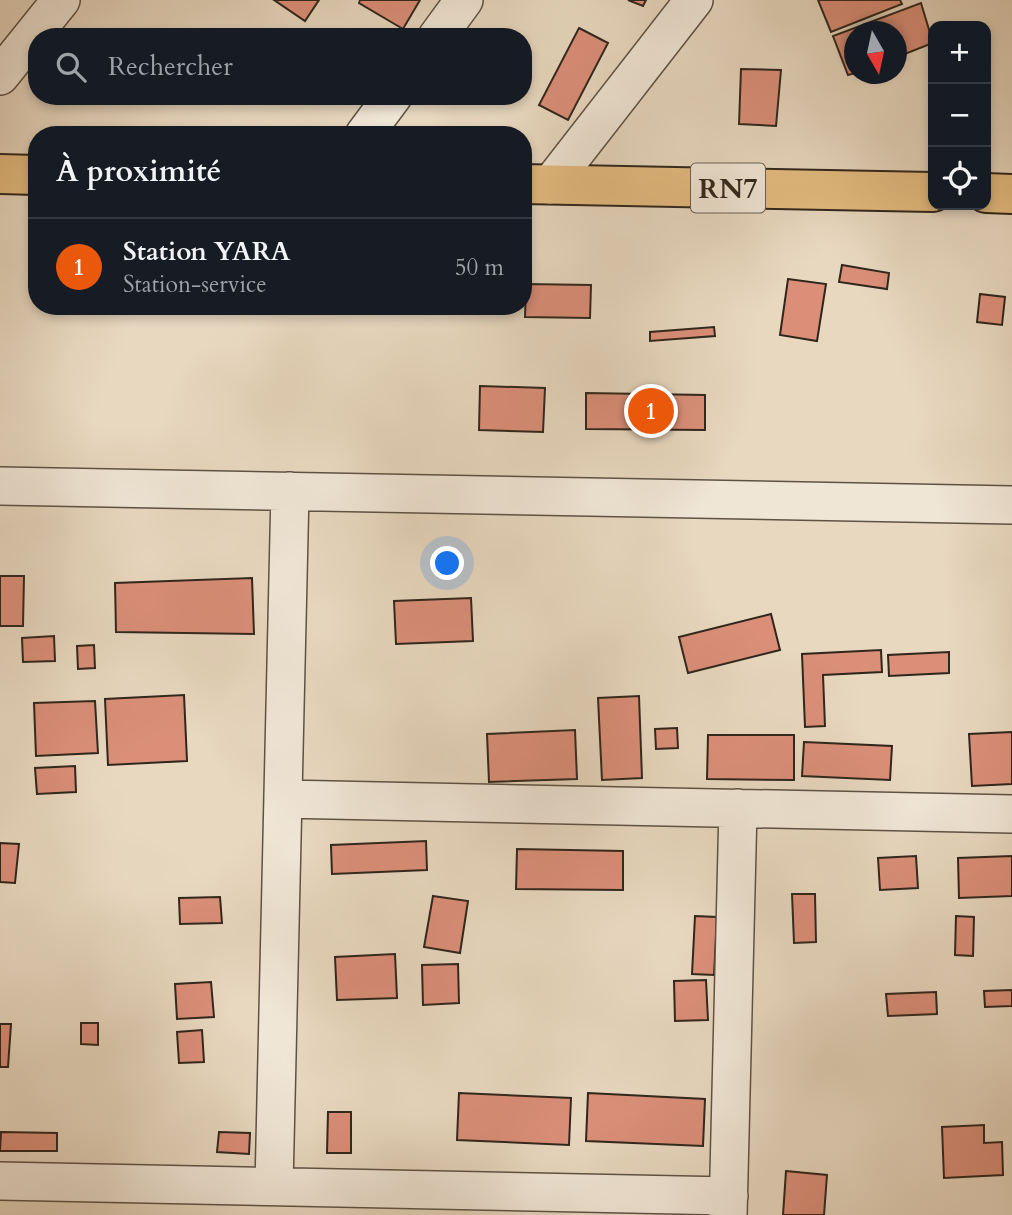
<!DOCTYPE html>
<html lang="fr">
<head>
<meta charset="utf-8">
<style>
  body { margin:0; font-family:Cardo,serif; background:#20242c; color:#f1f3f6 }
  .controls { position:absolute; right:21px; top:21px; display:grid; overflow:hidden; border-radius:14px; box-shadow:0 4px 10px #0003 }
  .controls button { width:63px; height:63px; display:grid; place-items:center; padding:0; border:0; border-bottom:2px solid #363941; background:#171b24; color:#f1f3f6; font:35px sans-serif }
  .compass { position:absolute; left:844px; top:21px; width:63px; height:63px; border-radius:50%; background:#171b24; box-shadow:0 4px 10px #0003; rotate:171deg }
  .you { position:absolute; left:448px; top:564px; width:24px; height:24px; margin:-18px; border:5px solid #fff; border-radius:50%; background:#1a73e8; box-shadow:0 0 0 10px #1a73e833 }
  .badge { display:grid; place-items:center; width:46px; height:46px; border-radius:50%; background:#ea580c; color:#fff; font-size:23px; font-weight:700 }
  .pin { position:absolute; translate:-50% -50%; border:4px solid #fff; box-shadow:0 2px 7px #0006 }
  .list { margin:0; padding:0; list-style:none }
  h2 { display:flex; justify-content:space-between; align-items:center; height:91px; margin:0; padding:0 28px; font-size:30px }
  h2 small { font-size:23px; font-weight:400; color:#9ea1a6 }
  .list li { display:grid; grid-template-columns:46px 1fr auto; gap:21px; align-items:center; box-sizing:border-box; height:98px; padding:0 28px; border-top:2px solid #363941 }
  .list b { display:block; font-size:26px; white-space:nowrap }
  .list p { margin:0; font-size:23px; white-space:nowrap; color:#9ea1a6 }
  .list em { font-size:23px; font-style:normal; color:#9ea1a6 }
  .icon { flex:none; width:38px; height:38px; fill:none; stroke:currentColor; stroke-width:2; stroke-linecap:round; stroke-linejoin:round }
  .map { position:relative; flex:none; width:1012px; height:1215px; overflow:hidden }
  .search { position:absolute; background:#171b24; box-shadow:0 4px 10px #0003; left:28px; top:28px; width:504px; height:77px; display:flex; align-items:center; gap:18px; box-sizing:border-box; padding:0 24px; border-radius:28px; color:#9ea1a6; font-size:26px }
  .panel { position:absolute; background:#171b24; box-shadow:0 4px 10px #0003; left:28px; top:126px; width:504px; height:189px; border-radius:28px }
  .map>svg:first-child { display:block }
  .building { fill:#db8f79; stroke:#30261c; stroke-width:2 }
  .lines { fill:none; stroke-linecap:round; stroke-linejoin:round }
  .street-casing { stroke:#5e5245; stroke-width:40 }
  .highway-casing { stroke:#30261c; stroke-width:42 }
  .street { stroke:#f0e6d6; stroke-width:37 }
  .highway { stroke:#e4bc80; stroke-width:38 }
  .labels { text-anchor:middle; stroke-width:7; stroke-linejoin:round; paint-order:stroke }
  .shield { fill:#f0e6d6; stroke:#6a6054; stroke-width:2 }
  .shield-label { font-size:28px; font-weight:bold; fill:#30261c }
</style>
</head>
<body>
<div class="map">
<svg width="1012" height="1215" viewBox="0 0 1012 1215">
  <rect width="100%" height="100%" fill="#e8d8c0"/>
  <filter id="stains"><feTurbulence type="fractalNoise" baseFrequency=".00286" numOctaves="4"/><feColorMatrix values="0 0 0 0 .2 0 0 0 0 .09 0 0 0 0 .02 0 0 0 .5 -.17"/></filter>
  <radialGradient id="worn" r=".72"><stop offset=".6" stop-color="#630" stop-opacity="0"/><stop offset="1" stop-color="#630" stop-opacity=".3"/></radialGradient>
  <path class="building" d="M274,0h45l-14,21z
    M360,0h60l-17,29 -44,-26z
    M628,0h18l-3,6z
    M818,0h82l2,4 -71,28z
    M921,3l12,40 -36,14v-25h-42v41l-7,2 -15,-39z
    M579,28l29,15 -40,77 -29,-15z
    M741,69l40,1 -5,56 -37,-2z
    M842,265l47,8 -2,16 -48,-7z
    M788,279l38,5 -9,57 -37,-6z
    M526,284l65,1 -1,33 -65,-1z
    M980,294l25,3 -3,28 -25,-3z
    M714,327l1,9 -65,5v-9z
    M480,386l65,2 -2,44 -64,-2z
    M586,393l119,2v35l-119,-1z
    M0,576h24l-1,50h-23z
    M252,578l2,56 -138,-2 -1,-49z
    M471,598l2,43 -77,3 -2,-43z
    M771,614l9,36 -92,23 -9,-36z
    M54,636l1,25 -32,1 -1,-24z
    M94,645l1,23 -17,1 -1,-23z
    M881,650l1,22 -59,3 2,51 -20,1 -3,-73z
    M949,652v21l-60,3 -1,-21z
    M184,695l3,66 -79,4 -3,-66z
    M639,696l3,82 -40,2 -4,-82z
    M95,701l3,52 -62,3 -2,-53z
    M677,728l1,20 -22,1 -1,-20z
    M575,730l2,49 -88,3 -2,-48z
    M1012,732v52l-40,2 -3,-52z
    M708,735h86v45l-87,-1z
    M804,742l88,4 -2,34 -88,-4z
    M75,766l1,26 -39,2 -2,-26z
    M426,841l1,29 -95,4 -1,-29z
    M0,843l19,1 -4,39 -15,-1z
    M517,849l106,2v39l-107,-1z
    M916,856l2,32 -38,2 -2,-32z
    M1012,856v40l-53,2 -1,-40z
    M792,894h23l1,48 -22,1z
    M433,896l35,5 -8,52 -36,-6z
    M220,897l2,26 -42,1 -1,-26z
    M695,916l22,1 -3,58 -22,-1z
    M956,916l18,1 -1,39 -18,-1z
    M395,954l2,44 -60,2 -2,-43z
    M458,964l1,39 -36,2 -1,-40z
    M706,980l2,40 -33,1 -1,-40z
    M211,982l3,35 -37,2 -2,-35z
    M1012,990v16l-27,1 -1,-16z
    M936,992l1,22 -49,2 -2,-22z
    M81,1023h17v22l-17,-1z
    M0,1024h11l-3,43h-8z
    M202,1030l2,32 -25,1 -2,-31z
    M459,1093l112,5 -2,47 -112,-5z
    M588,1093l117,6 -2,47 -117,-5z
    M328,1112h23v41h-24z
    M984,1125v18l18,-1 1,33 -59,3 -2,-51z
    M1,1132l56,1v18h-57z
    M219,1132l31,1 -1,21 -32,-2z
    M786,1171l41,4 -3,40h-41z"/>
  <g class="lines">
    <defs>
      <path id="street" d="M437,37l27,-37
        M0,76l61,-76
        M364,135l29,-39
        M550,185l144,-185
        M0,486l1012,19
        M283,799l729,15
        M0,1181l729,15
        M274,1186l16,-695
        M728,1215l10,-407"/>
      <path id="highway" d="M0,174l37,1
        M523,184l410,8
        M986,193l26,1"/>
    </defs>
    <use href="#street" class="street-casing"/>
    <use href="#highway" class="highway-casing"/>
    <use href="#street" class="street"/>
    <use href="#highway" class="highway"/>
  </g>
  <g class="labels">
    <rect class="shield" x="691" y="163.5" width="74" height="49" rx="5"/>
    <g class="shield-label">
      <text x="728" y="198">RN7</text>
    </g>
  </g>
  <rect width="100%" height="100%" filter="url(#stains)"/>
  <rect width="100%" height="100%" fill="url(#worn)"/>
</svg>
<div class="controls">
<button>+</button>
<button>−</button>
<button><svg class="icon" aria-label="locate" viewBox="0 0 24 24"><circle cx="12" cy="12" r="6"/><path d="M12 2v4M12 18v4M2 12h4M18 12h4"/></svg></button>
</div>
<svg class="compass" viewBox="-18 -18 36 36"><path d="M0-13l5 13h-10z" fill="#e53935"/><path d="M0 13l5-13h-10z" fill="#9ea1a6"/></svg>
<div class="you"></div>
<div class="pin badge" style="left:651px;top:411px">1</div>
<div class="search"><svg class="icon" aria-label="search" viewBox="0 0 24 24"><circle cx="10" cy="10" r="6"/><path d="M15 15l6 6"/></svg>Rechercher</div>
<section class="panel">
<h2>À proximité<small></small></h2>
<ul class="list">
<li><span class="badge">1</span><div><b>Station YARA</b><p>Station-service</p></div><em>50 m</em></li>
</ul>
</section>
</div>
</body>
</html>
